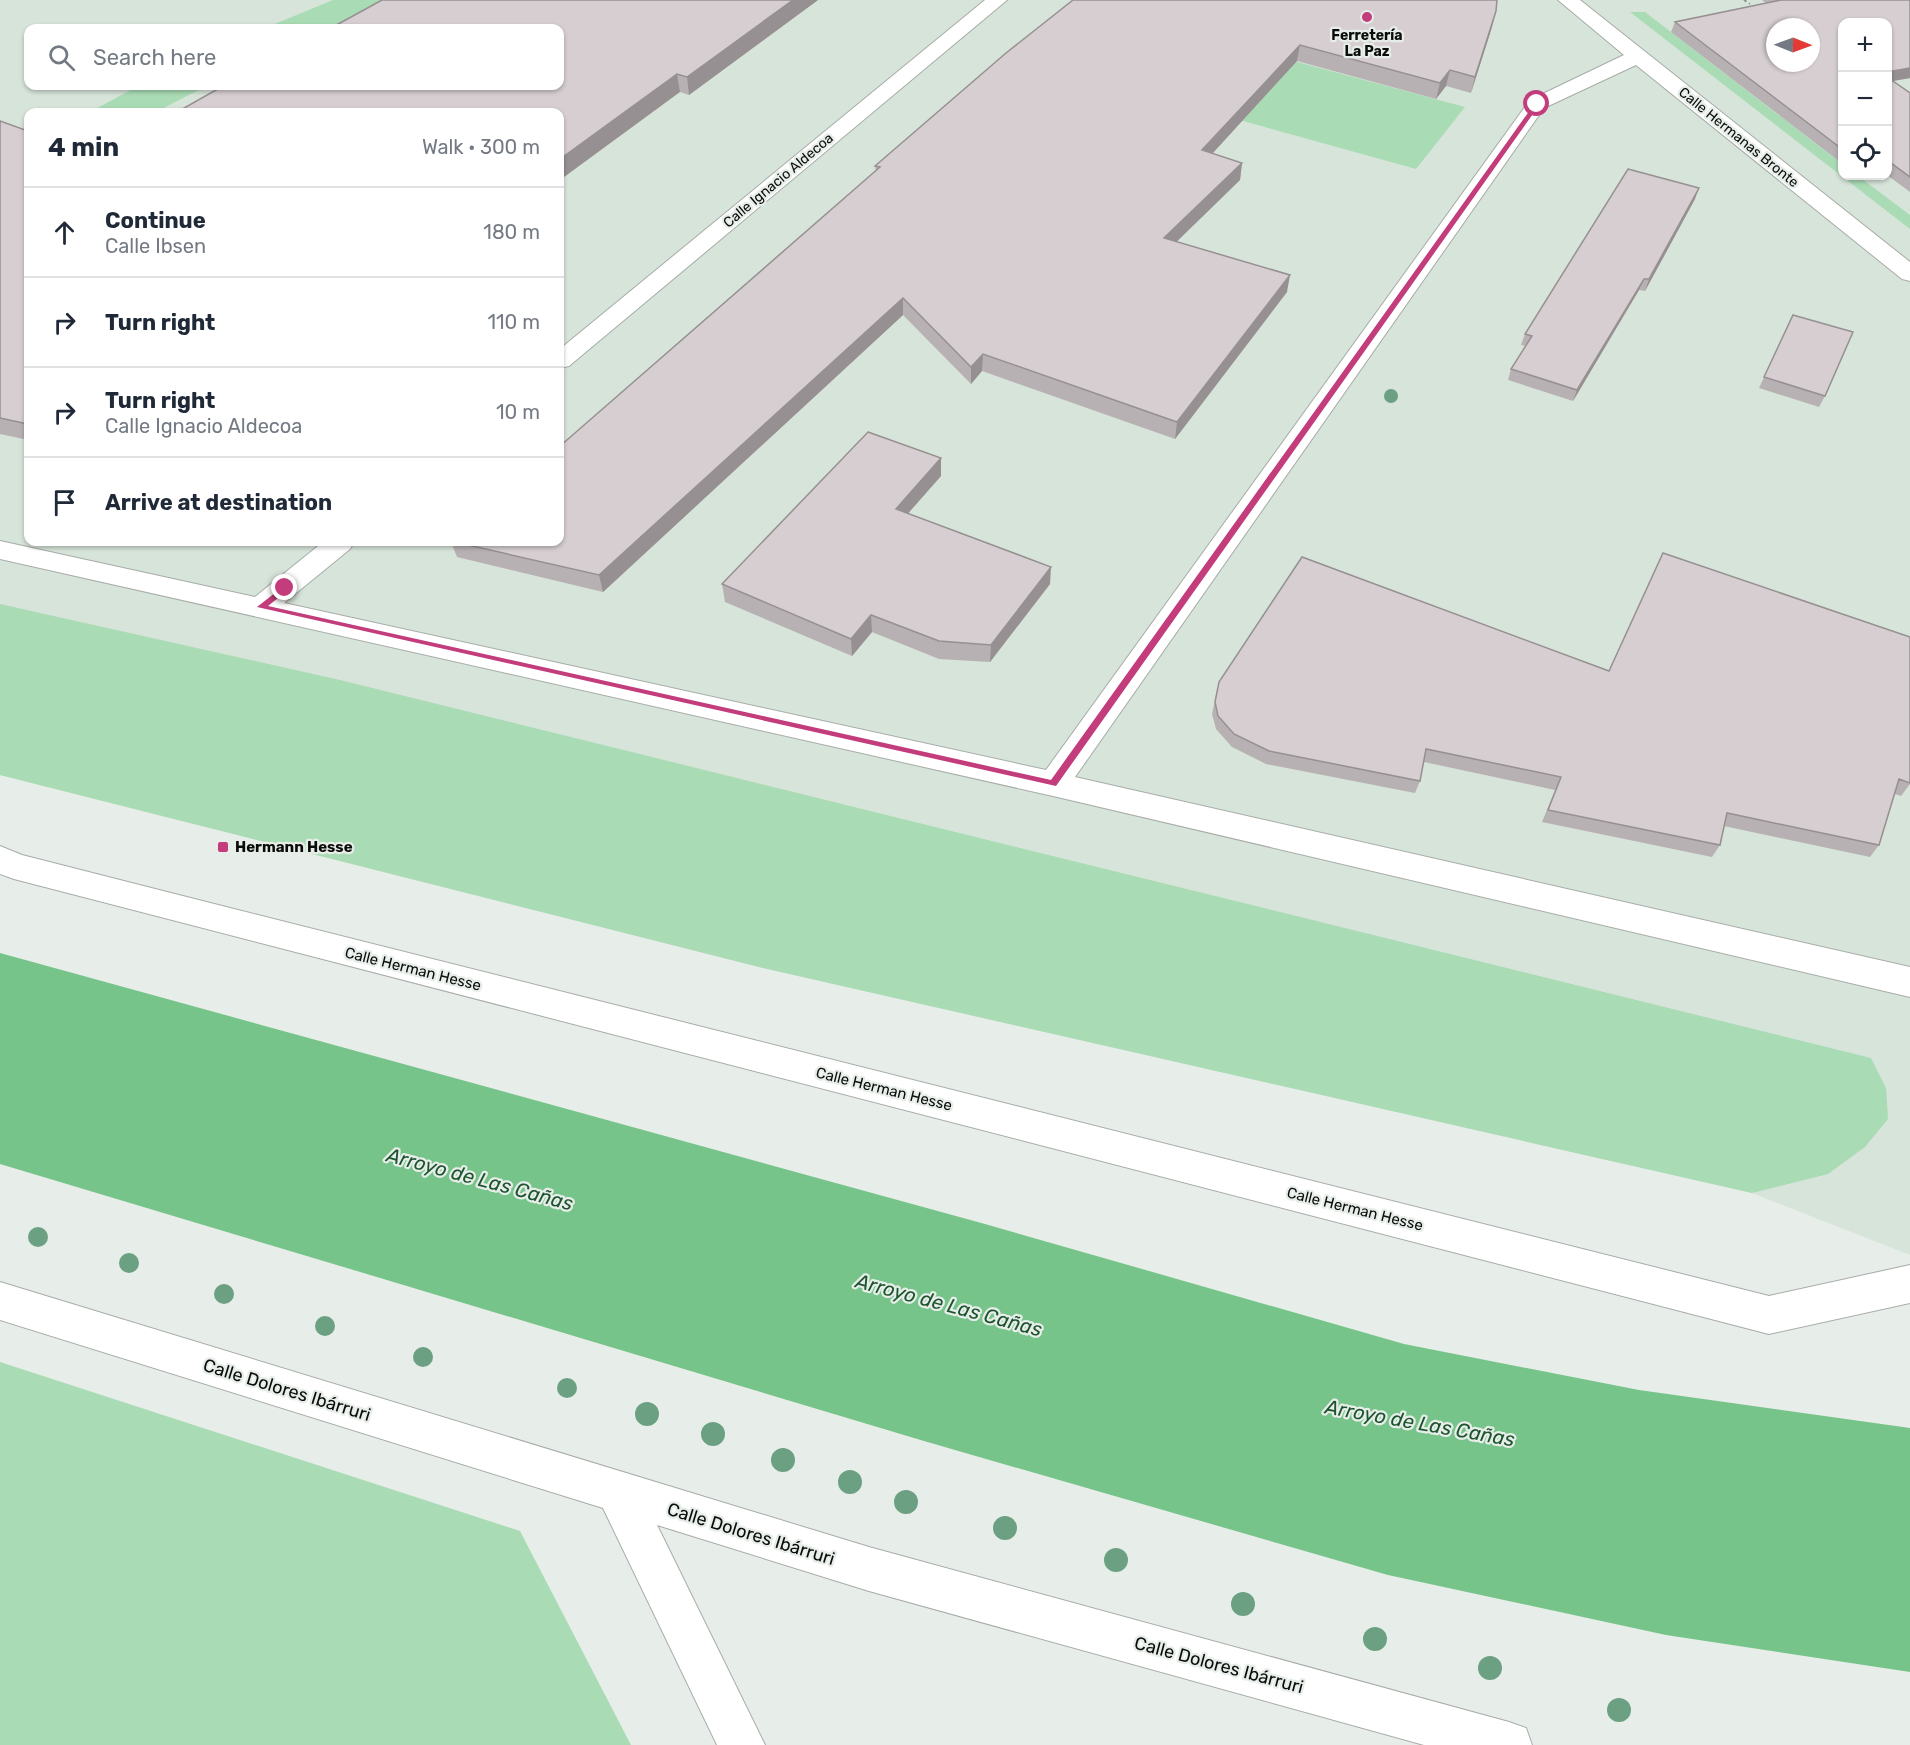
<!DOCTYPE html>
<html lang="en">
<head>
<meta charset="utf-8">
<style>
  body { margin:0; font-family:Rubik,sans-serif; background:#f2f2f3; color:#1f2937 }
  .controls { position:absolute; right:18px; top:18px; display:grid; overflow:hidden; border-radius:12px; box-shadow:0 2px 4px #0004 }
  .controls button { width:54px; height:54px; display:grid; place-items:center; padding:0; border:0; border-bottom:2px solid #e0e1e3; background:#fff; color:#1f2937; font:30px sans-serif }
  .compass { position:absolute; left:1766px; top:18px; width:54px; height:54px; border-radius:50%; background:#fff; box-shadow:0 2px 4px #0004; rotate:91deg }
  .stop { position:absolute; width:18px; height:18px; margin:-14px; border:4px solid #c33c7b; border-radius:50%; background:#fff }
  .stop.end { background:#c33c7b; border-color:#fff; box-shadow:0 2px 6px #0008 }
  .list { margin:0; padding:0; list-style:none }
  h2 { display:flex; justify-content:space-between; align-items:center; height:78px; margin:0; padding:0 24px; font-size:26px }
  h2 small { font-size:20px; font-weight:400; color:#747a83 }
  .list li { display:grid; grid-template-columns:39px 1fr auto; gap:18px; align-items:center; box-sizing:border-box; height:90px; padding:0 24px; border-top:2px solid #e0e1e3 }
  .list b { display:block; font-size:22px; white-space:nowrap }
  .list p { margin:0; font-size:20px; white-space:nowrap; color:#747a83 }
  .list em { font-size:20px; font-style:normal; color:#747a83 }
  .icon { flex:none; width:33px; height:33px; fill:none; stroke:currentColor; stroke-width:2; stroke-linecap:round; stroke-linejoin:round }
  .map { position:relative; flex:none; width:1910px; height:1745px; overflow:hidden }
  .search { position:absolute; background:#fff; box-shadow:0 2px 4px #0004; left:24px; top:24px; width:540px; height:66px; display:flex; align-items:center; gap:15px; box-sizing:border-box; padding:0 21px; border-radius:12px; color:#747a83; font-size:22px }
  .panel { position:absolute; background:#fff; box-shadow:0 2px 4px #0004; left:24px; top:108px; width:540px; height:438px; border-radius:12px }
  .map>svg:first-child { display:block }
  .built { fill:#d7e4d9; fill-rule:evenodd }
  .green { fill:#a9dbb4 }
  .water { fill:#76c48a }
  .lines { fill:none; stroke-linecap:round; stroke-linejoin:round }
  .minor-casing { stroke:#a7aca8; stroke-width:2 }
  .path { stroke:#919591; stroke-width:2; stroke-dasharray:3 3; stroke-linecap:butt }
  .minor { fill:#fff; fill-rule:evenodd }
  .tree { fill:#6ba182 }
  .wall { fill:#b8b1b4 }
  .shaded-wall { fill:#969092 }
  .building { fill:#d6ced1; stroke:#969092; stroke-width:1.5; fill-rule:evenodd }
  .route { fill:#c33c7b }
  .poi-dot { fill:#c33c7b; stroke:#e7ede8; stroke-width:2 }
  .labels { text-anchor:middle; stroke-width:4.5; stroke-linejoin:round; paint-order:stroke }
  .far-poi-label { font-size:14px; font-weight:bold; fill:#0a0c0a; stroke:#e7ede8 }
  .far-street-label { font-size:14px; fill:#0a0c0a; stroke:#e7ede8 }
  .poi-label { font-size:15px; font-weight:bold; fill:#0a0c0a; stroke:#e7ede8; text-anchor:start }
  .street-label { font-size:15px; fill:#0a0c0a; stroke:#e7ede8 }
  .near-street-label { font-size:18px; fill:#0a0c0a; stroke:#e7ede8 }
  .near-water-label { font-size:20px; font-style:italic; fill:#1c542e; stroke:#e7ede8 }
</style>
</head>
<body>
<div class="map">
<svg width="1910" height="1745" viewBox="0 0 1910 1745">
  <rect width="100%" height="100%" fill="#e7ede8"/>
  <path class="built" d="M0,0h1910v1255l-158,-62 -989,-225 -763,-193zM1842,22h46v154h-46zM1775,27h36v36h-36zM28,28h532v58h-532zM28,112h532v430h-532z"/>
  <path class="green" d="M333,0h73l-73,28h-68z
    M1630,12h15l197,152v12h16l52,39v14z
    M1256,51l209,56 -49,62 -216,-60z
    M138,86h68l-50,26h-66z
    M0,604l340,76 1531,378 15,30 2,31 -23,28 -37,27 -76,19 -989,-225 -763,-193z
    M0,1362l520,169 111,214h-631z"/>
  <path class="water" d="M0,953l985,271 419,120 235,46 271,38v244l-244,-37 -278,-60 -464,-134 -924,-277z"/>
  <g class="lines">
    <defs>
      <path id="minor" d="M985,0h22l-438,366 -9,2v-19z
        M1558,0h22l330,262v19l-8,-2 -266,-214 -92,43 -469,669 835,190v30l-857,-201 -1053,-237v-18l255,56 68,-55h31l-4,7 -66,54 762,167 484,-670 94,-45z
        M0,846l22,9 145,37 1602,404 141,-31v38l-141,31 -1755,-455 -14,-5z
        M0,1282l869,265 640,175 17,6 6,17h-108l-555,-154 -212,-66 108,220h-48l-114,-237 -603,-188z"/>
    </defs>
    <use href="#minor" class="minor-casing"/>
    <path class="path" d="M1744,0l6,4"/>
    <use href="#minor" class="minor"/>
  </g>
  <g class="tree">
    <circle cx="1391" cy="396" r="7"/>
    <circle cx="38" cy="1237" r="10"/>
    <circle cx="129" cy="1263" r="10"/>
    <circle cx="224" cy="1294" r="10"/>
    <circle cx="325" cy="1326" r="10"/>
    <circle cx="423" cy="1357" r="10"/>
    <circle cx="567" cy="1388" r="10"/>
    <circle cx="647" cy="1414" r="12"/>
    <circle cx="713" cy="1434" r="12"/>
    <circle cx="783" cy="1460" r="12"/>
    <circle cx="850" cy="1482" r="12"/>
    <circle cx="906" cy="1502" r="12"/>
    <circle cx="1005" cy="1528" r="12"/>
    <circle cx="1116" cy="1560" r="12"/>
    <circle cx="1243" cy="1604" r="12"/>
    <circle cx="1375" cy="1639" r="12"/>
    <circle cx="1490" cy="1668" r="12"/>
    <circle cx="1619" cy="1710" r="12"/>
  </g>
  <path class="wall" d="M818,0l-129,95 -9,-3 -120,-6z
    M1762,0h148v78l-17,3 17,12v99l-23,-17v-153h-45v139l-2,1 -169,-130 4,-10 91,-19z
    M1492,27l-21,66 -25,-7 -10,13 -139,-38 -85,93 30,9 -2,17 -64,62 111,50 -112,147 -193,-68 -11,13 -68,-69 -300,277 -146,-35 -6,-15h109l316,-370 -1,-6 131,-113z
    M0,121l28,10v309l-28,-6z
    M1695,199l-50,92 -6,-1 -66,111 -65,-21 3,-11 15,-23 -5,-1 4,-11z
    M1793,315l32,81 -6,11 -60,-19z
    M941,458v18l-33,37 142,71 -60,78 -51,-3 -67,-27 -20,24 -127,-54 -3,-18z
    M1910,637v147l-9,12 -6,-2 -16,51 -9,12 -146,-31 -4,19 -8,12 -170,-35 13,-32 -131,-28 -4,19 -5,12 -149,-29 -34,-17 -16,-18 -4,-15 7,-32 390,-11z"/>
  <path class="shaded-wall" d="M793,0h25l-129,95 -2,-18z
    M1496,11l-4,16 -21,66 4,-16z
    M1300,45l-3,16 -97,106 2,-17z
    M1910,68v10l-23,4v-10z
    M1450,70l-4,16 -10,13 4,-16z
    M677,74l3,18 -120,88v-21z
    M1242,163l-2,17 -77,75 1,-17z
    M1699,188l-4,11 -50,92 4,-12z
    M1290,275l-3,17 -112,147 2,-17z
    M1644,279l-5,11 -66,111 4,-11z
    M903,298v17l-300,277 -4,-17z
    M983,354l-1,17 -11,13v-17z
    M941,458v18l-44,50 -1,-17z
    M1051,567l-1,17 -60,78 1,-17z
    M871,615l1,17 -20,24 -1,-17z"/>
  <path class="building" d="M382,0h411l-106,77 -10,-3 -117,85v-47h-383l46,-26h337v-58h-229z
    M1073,0h424l-1,11 -21,66 -25,-7 -10,13 -140,-38 -98,105 40,13 -78,75 126,37 -113,147 -194,-68 -12,13 -68,-69 -304,277 -144,-33h105v-96l320,-279 -5,-1 131,-113z
    M1781,0h129v68l-23,4v-50h-45v127l-167,-127zM1775,27h36v36h-36z
    M1887,77l23,16v84l-23,-17z
    M0,121l28,10v293l-28,-6z
    M1628,169l71,19 -50,91h-5l-67,111 -66,-21 21,-33 -7,-2z
    M1793,315l60,17 -28,64 -61,-19z
    M868,432l73,26 -45,51 155,58 -60,78 -52,-4 -68,-26 -20,24 -129,-55z
    M1663,553l247,84v146l-11,-4 -20,66 -152,-32 -7,32 -172,-35 13,-33 -135,-28 -6,32 -151,-30 -35,-17 -16,-18 -3,-14 4,-20 83,-125 307,114z"/>
  <path class="route" d="M1535,103l5,1 -484,682 -799,-179 28,-22 3,1v4l-20,16 783,174z"/>
  <g class="poi-dot">
    <circle cx="1367" cy="17" r="6"/>
    <rect x="217" y="841" width="12" height="12" rx="3"/>
  </g>
  <g class="labels">
    <g class="far-poi-label">
      <text x="1367" y="40">Ferretería<tspan x="1367" dy="16">La Paz</tspan></text>
    </g>
    <g class="far-street-label">
      <text transform="translate(1739 137) rotate(39)" y="5">Calle Hermanas Bronte</text>
      <text transform="translate(778 180) rotate(-40)" y="5">Calle Ignacio Aldecoa</text>
    </g>
    <g class="poi-label">
      <text x="235" y="852">Hermann Hesse</text>
    </g>
    <g class="street-label">
      <text transform="translate(413 969) rotate(14)" y="5">Calle Herman Hesse</text>
      <text transform="translate(884 1089) rotate(14)" y="5">Calle Herman Hesse</text>
      <text transform="translate(1355 1209) rotate(14)" y="5">Calle Herman Hesse</text>
    </g>
    <g class="near-street-label">
      <text transform="translate(287 1390) rotate(17)" y="6">Calle Dolores Ibárruri</text>
      <text transform="translate(751 1534) rotate(17)" y="6">Calle Dolores Ibárruri</text>
      <text transform="translate(1219 1665) rotate(15)" y="6">Calle Dolores Ibárruri</text>
    </g>
    <g class="near-water-label">
      <text transform="translate(480 1179) rotate(15)" y="7">Arroyo de Las Cañas</text>
      <text transform="translate(949 1305) rotate(15)" y="7">Arroyo de Las Cañas</text>
      <text transform="translate(1420 1423) rotate(10)" y="7">Arroyo de Las Cañas</text>
    </g>
  </g>
</svg>
<div class="controls">
<button>+</button>
<button>−</button>
<button><svg class="icon" aria-label="locate" viewBox="0 0 24 24"><circle cx="12" cy="12" r="6"/><path d="M12 2v4M12 18v4M2 12h4M18 12h4"/></svg></button>
</div>
<svg class="compass" viewBox="-18 -18 36 36"><path d="M0-13l5 13h-10z" fill="#e53935"/><path d="M0 13l5-13h-10z" fill="#747a83"/></svg>
<div class="stop" style="left:1537px;top:104px"></div>
<div class="stop end" style="left:285px;top:588px"></div>
<div class="search"><svg class="icon" aria-label="search" viewBox="0 0 24 24"><circle cx="10" cy="10" r="6"/><path d="M15 15l6 6"/></svg>Search here</div>
<section class="panel">
<h2>4 min<small>Walk · 300 m</small></h2>
<ul class="list">
<li><svg class="icon" aria-label="ahead" viewBox="0 0 24 24"><path d="M12 20V5M6 11l6-6 6 6"/></svg><div><b>Continue</b><p>Calle Ibsen</p></div><em>180 m</em></li>
<li><svg class="icon" aria-label="right" viewBox="0 0 24 24"><path d="M7 20v-9h11M14 6l5 5-5 5"/></svg><div><b>Turn right</b></div><em>110 m</em></li>
<li><svg class="icon" aria-label="right" viewBox="0 0 24 24"><path d="M7 20v-9h11M14 6l5 5-5 5"/></svg><div><b>Turn right</b><p>Calle Ignacio Aldecoa</p></div><em>10 m</em></li>
<li><svg class="icon" aria-label="arrive" viewBox="0 0 24 24"><path d="M6 21V4h12l-3 4 3 4H6"/></svg><div><b>Arrive at destination</b></div></li>
</ul>
</section>
</div>
</body>
</html>
